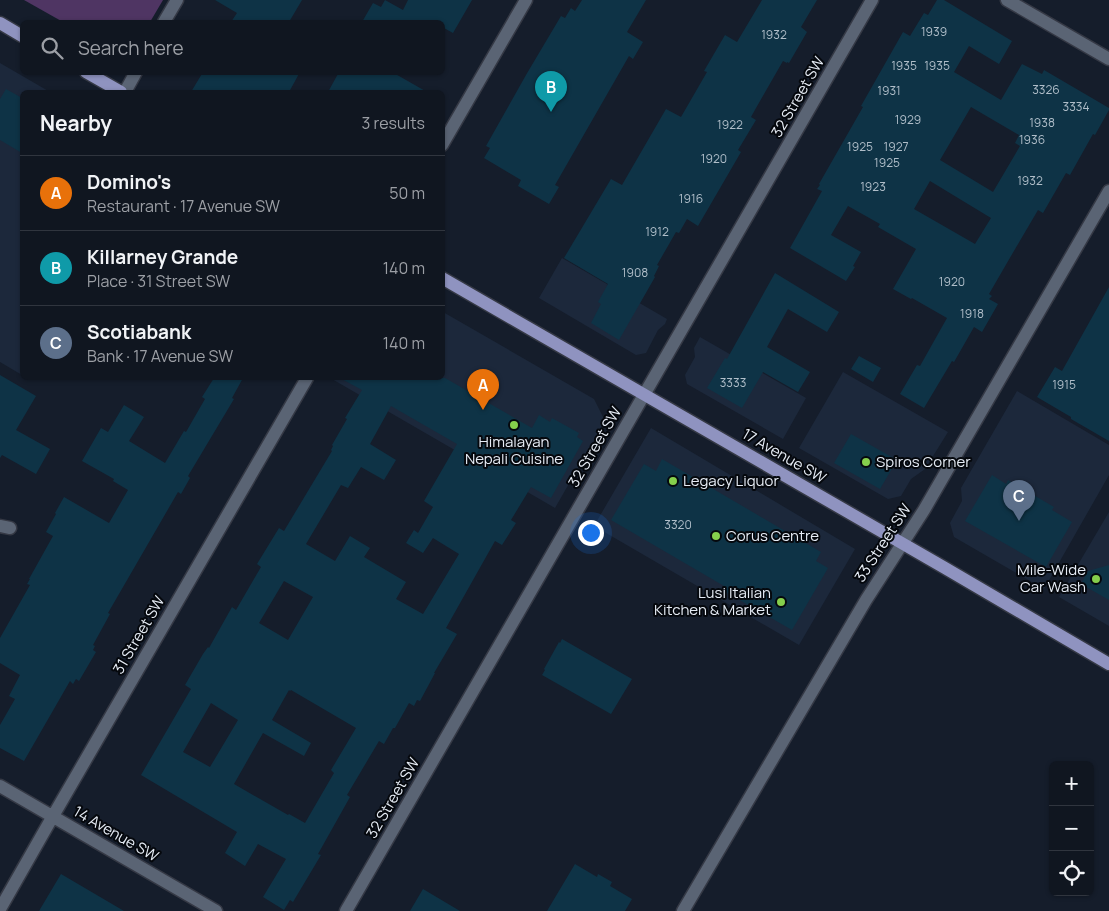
<!DOCTYPE html>
<html lang="en">
<head>
<meta charset="utf-8">
<style>
  body { margin:0; font-family:Manrope,sans-serif; background:#1e232d; color:#f1f3f6 }
  .controls { position:absolute; right:15px; bottom:15px; display:grid; overflow:hidden; border-radius:8px; box-shadow:0 1px 4px #0004 }
  .controls button { width:45px; height:45px; display:grid; place-items:center; padding:0; border:0; border-bottom:1px solid #30353e; background:#101620; color:#f1f3f6; font:25px sans-serif }
  .you { position:absolute; left:590px; top:532px; width:18px; height:18px; margin:-12px; border:4px solid #fff; border-radius:50%; background:#1a73e8; box-shadow:0 0 0 8px #1a73e833 }
  .badge { display:grid; place-items:center; width:32px; height:32px; border-radius:50%; background:#1a73e8; color:#fff; font-size:16px; font-weight:700 }
  .pin { position:absolute; translate:-50% -41px; filter:drop-shadow(0 1px 2px #0008) }
  .pin::after { content:''; position:absolute; top:26px; width:18px; height:15px; background:inherit; clip-path:polygon(0 0,100% 0,50% 100%) }
  .list { margin:0; padding:0; list-style:none }
  h2 { display:flex; justify-content:space-between; align-items:center; height:65px; margin:0; padding:0 20px; font-size:21px }
  h2 small { font-size:16px; font-weight:400; color:#9c9fa5 }
  .list li { display:grid; grid-template-columns:32px 1fr auto; gap:15px; align-items:center; box-sizing:border-box; height:75px; padding:0 20px; border-top:1px solid #30353e }
  .list b { display:block; font-size:19px; white-space:nowrap }
  .list p { margin:0; font-size:16px; white-space:nowrap; color:#9c9fa5 }
  .list em { font-size:16px; font-style:normal; color:#9c9fa5 }
  .icon { flex:none; width:28px; height:28px; fill:none; stroke:currentColor; stroke-width:2; stroke-linecap:round; stroke-linejoin:round }
  .map { position:relative; flex:none; width:1109px; height:911px; overflow:hidden }
  .search { position:absolute; background:#101620; box-shadow:0 1px 4px #0004; left:20px; top:20px; width:425px; height:55px; display:flex; align-items:center; gap:12px; box-sizing:border-box; padding:0 18px; border-radius:8px; color:#9c9fa5; font-size:19px }
  .panel { position:absolute; background:#101620; box-shadow:0 1px 4px #0004; left:20px; top:90px; width:425px; height:290px; border-radius:8px }
  .map>svg:first-child { display:block }
  .built { fill:#1c283b }
  .green { fill:#4f3563 }
  .building { fill:#0e3346; fill-rule:evenodd }
  .lines { fill:none; stroke-linecap:round; stroke-linejoin:round }
  .minor-casing { stroke:#353945; stroke-width:15 }
  .major-casing { stroke:#353945; stroke-width:15 }
  .minor { stroke:#5a6474; stroke-width:12 }
  .major { stroke:#8f93c0; stroke-width:12 }
  .poi-dot { fill:#85cf4c; stroke:#05080d; stroke-width:2 }
  .labels { text-anchor:middle; stroke-width:4; stroke-linejoin:round; paint-order:stroke }
  .number-label { font-size:12px; fill:#b0bec9 }
  .street-label { font-size:15px; fill:#e6ecf5; stroke:#05080d }
  .poi-label { font-size:15px; fill:#e6ecf5; stroke:#05080d; text-anchor:start }
</style>
</head>
<body>
<div class="map">
<svg width="1109" height="911" viewBox="0 0 1109 911">
  <rect width="100%" height="100%" fill="#151d2b"/>
  <path class="built" d="M0,63l50,29h-28v283l-22,-13z
    M562,258l105,61 -2,5 -7,6 -12,23 -10,2 -97,-57z
    M443,312l151,87 11,22 -50,87 -223,-129 1,-1h109z
    M700,337l106,61 -23,41 -96,-55 -2,-9 10,-18 -1,-9z
    M843,372l105,60 -23,37 -14,10 -10,17 -13,3 -89,-51z
    M1017,391l92,54v30l-65,114 -90,-52 -4,-14 12,-22 -1,-13z
    M651,428l204,121 -56,96 -205,-119z
    M1109,512v114l-50,-29z"/>
  <path class="green" d="M24,0h139l-13,22h-87z"/>
  <path class="building" d="M215,0h87l-13,22h-58l6,-9z
    M385,0l18,10 5,-10h64l-19,33 -11,-6v-5h-80l11,-19 8,4z
    M582,0h64l-19,32 16,10 -10,17 -4,-3 -74,129 4,2 -10,17 -31,-18 3,-6 -37,-22 6,-10 -4,-2 40,-71 35,-59 4,2 6,-10 4,3z
    M762,0h55l-16,27 6,5 -18,31 -2,-1v1l-4,-2 -27,47 -5,9 5,3 -18,30 3,2 -43,74 -11,-7 -8,14 -3,-1 -19,33 2,1 -5,10 1,1 -36,63 -28,-17 10,-19 -3,-2 10,-18 -44,-26 47,-79 11,6 44,-76 15,8 26,-45 -3,-1 21,-36 12,7z
    M937,0h7l68,41 -13,23 -30,-18 -15,26 47,28 21,-36 20,10 2,-4 65,38v2l-14,25 -2,-1 -23,41 -4,-2 -23,40 -5,-3 -27,46 -22,38 3,2 -3,3 9,5 -16,28 -8,-5 -20,35 -2,-1 -28,47 -24,-14 17,-29 3,1 27,-48 -35,-20 -1,1 -18,-10 23,-40 -38,-22 2,-3 -32,-18 -17,29 30,17 -8,14 2,1 -9,14 -56,-33 32,-57 -5,-2 3,-4 -1,-1 44,-77 -2,-1 42,-74 7,4 14,-23 4,2zM971,107l48,28 -4,8 5,3 -27,46 -53,-32zM930,181l61,37 -16,26 -61,-35z
    M203,72h97l-11,20h-98z
    M339,72h53l35,20h-99z
    M6,89l16,9v55l-22,-13v-41z
    M775,273l64,39 -12,20 -39,-23 -21,38 43,25 -12,20 -35,-20 -21,36 -35,-20 18,-30 2,1z
    M1109,287v154l-38,-22v-2l-34,-20 18,-30 7,4z
    M859,356l22,12 -8,14 -22,-13z
    M0,375l36,21 -20,34 34,19 -14,25 -34,-19 -2,3z
    M214,378h29l-11,20 2,1 -46,77 2,2 -9,16 -3,-2 -70,121 2,1 -17,31 2,1 -2,4 3,2 -17,29 -3,-2 -3,5 -3,-3 -46,80 -24,-13v-23l15,-26 -6,-3 11,-21 -20,-12v-25l30,-53 -3,-1 3,-5h-1l24,-43 -7,-4 10,-18 -1,-1 9,-16 45,26 19,-33 -15,-9 1,-2 -32,-18 19,-33 7,4 16,-27 20,12 -15,24 36,22 19,-32 2,1 19,-33 -3,-2z
    M340,378h105l87,50 7,-13 11,7 2,-4 27,15 -2,4 6,4 -32,57 -20,-11 -20,33 5,3 -14,22 -7,-4 -49,87 11,6 -23,39h1l-15,28 -3,-1 -3,6 -5,-3 -14,25h-2l-9,16 -5,-3 -32,54 3,2 -32,57 3,1 -28,47 -3,-2 -6,10 -21,-13 23,-38 -28,-15 -13,22 -20,-13 12,-21 -96,-57 50,-86 -6,-4 18,-31 5,-7 1,1 23,-41 4,3 25,-43 -4,-3 22,-36 5,3 48,-80 -1,-1 2,-4 -1,-1 15,-26 -2,-1 17,-28zM391,406l66,38 -33,57 9,6 -15,26 -4,-3 -8,13 17,10 10,-15 26,16 -36,60 -27,-15 10,-17 -42,-25 6,-9 -20,-12 -15,25 -29,-17 35,-59 7,3 13,-21 23,13 12,-20 -26,-16zM284,581l29,16 -25,43 -29,-17zM289,690l1,1 1,-1 65,38 -25,42 3,3 -29,50 -16,-9 -1,1 -54,-31 29,-51 41,23 7,-13 -39,-23zM211,703l27,17 -28,47 -27,-15z
    M851,434l46,26 -17,29 -46,-26z
    M662,459l159,93 -5,9 12,7 -36,62 -70,-40 2,-4 -113,-66 33,-56 12,7z
    M992,475l14,9 2,-4 46,27 -2,3 20,12 -26,45 -81,-46z
    M1109,565v35l-28,-16 7,-13z
    M562,639l70,40 -21,35 -69,-39 3,-5 -1,-1 15,-27 1,1z
    M575,864l22,13 1,-3 14,8 -2,4 22,13 -7,12h-78z
    M61,874l63,37h-85z
    M423,889l37,22h-50z"/>
  <g class="lines">
    <defs>
      <path id="minor" d="M1007,0l102,59
        M164,22l13,-22
        M125,92l11,-20
        M442,145l84,-145
        M0,526l10,2
        M0,786l216,125
        M0,909l53,-93 254,-438
        M346,911l526,-911
        M683,911l183,-311 58,-90 185,-319"/>
      <path id="major" d="M0,23l22,13
        M86,72l35,20
        M442,278l503,290 164,96"/>
    </defs>
    <use href="#minor" class="minor-casing"/>
    <use href="#major" class="major-casing"/>
    <use href="#minor" class="minor"/>
    <use href="#major" class="major"/>
  </g>
  <g class="poi-dot">
    <circle cx="514" cy="425" r="5"/>
    <circle cx="866" cy="462" r="5"/>
    <circle cx="673" cy="481" r="5"/>
    <circle cx="716" cy="536" r="5"/>
    <circle cx="1096" cy="579" r="5"/>
    <circle cx="781" cy="602" r="5"/>
  </g>
  <g class="labels">
    <g class="number-label">
      <text x="934" y="36">1939</text>
      <text x="774" y="39">1932</text>
      <text x="904" y="70">1935</text>
      <text x="937" y="70">1935</text>
      <text x="1046" y="94">3326</text>
      <text x="889" y="95">1931</text>
      <text x="1076" y="111">3334</text>
      <text x="908" y="124">1929</text>
      <text x="1042" y="127">1938</text>
      <text x="730" y="129">1922</text>
      <text x="1032" y="144">1936</text>
      <text x="860" y="151">1925</text>
      <text x="896" y="151">1927</text>
      <text x="714" y="163">1920</text>
      <text x="887" y="167">1925</text>
      <text x="1030" y="185">1932</text>
      <text x="873" y="191">1923</text>
      <text x="691" y="203">1916</text>
      <text x="657" y="236">1912</text>
      <text x="635" y="277">1908</text>
      <text x="952" y="286">1920</text>
      <text x="972" y="318">1918</text>
      <text x="733" y="387">3333</text>
      <text x="1064" y="389">1915</text>
      <text x="678" y="529">3320</text>
    </g>
    <g class="street-label">
      <text transform="translate(798 97) rotate(-60)" y="5">32 Street SW</text>
      <text transform="translate(595 447) rotate(-60)" y="5">32 Street SW</text>
      <text transform="translate(784 456) rotate(30)" y="5">17 Avenue SW</text>
      <text transform="translate(883 543) rotate(-57)" y="5">33 Street SW</text>
      <text transform="translate(139 635) rotate(-60)" y="5">31 Street SW</text>
      <text transform="translate(393 798) rotate(-60)" y="5">32 Street SW</text>
      <text transform="translate(116 834) rotate(30)" y="5">14 Avenue SW</text>
    </g>
    <g class="poi-label">
      <text x="514" y="447" text-anchor="middle">Himalayan<tspan x="514" dy="17">Nepali Cuisine</tspan></text>
      <text x="876" y="467">Spiros Corner</text>
      <text x="683" y="486">Legacy Liquor</text>
      <text x="726" y="541">Corus Centre</text>
      <text x="1086" y="575" text-anchor="end">Mile-Wide<tspan x="1086" dy="17">Car Wash</tspan></text>
      <text x="771" y="598" text-anchor="end">Lusi Italian<tspan x="771" dy="17">Kitchen &amp; Market</tspan></text>
    </g>
  </g>
</svg>
<div class="controls">
<button>+</button>
<button>−</button>
<button><svg class="icon" aria-label="locate" viewBox="0 0 24 24"><circle cx="12" cy="12" r="6"/><path d="M12 2v4M12 18v4M2 12h4M18 12h4"/></svg></button>
</div>
<div class="you"></div>
<div class="pin badge" style="left:483px;top:410px;background:#e8710a">A</div>
<div class="pin badge" style="left:551px;top:112px;background:#0f9aa8">B</div>
<div class="pin badge" style="left:1019px;top:521px;background:#5c6f8a">C</div>
<div class="search"><svg class="icon" aria-label="search" viewBox="0 0 24 24"><circle cx="10" cy="10" r="6"/><path d="M15 15l6 6"/></svg>Search here</div>
<section class="panel">
<h2>Nearby<small>3 results</small></h2>
<ul class="list">
<li><span class="badge" style="background:#e8710a">A</span><div><b>Domino's</b><p>Restaurant · 17 Avenue SW</p></div><em>50 m</em></li>
<li><span class="badge" style="background:#0f9aa8">B</span><div><b>Killarney Grande</b><p>Place · 31 Street SW</p></div><em>140 m</em></li>
<li><span class="badge" style="background:#5c6f8a">C</span><div><b>Scotiabank</b><p>Bank · 17 Avenue SW</p></div><em>140 m</em></li>
</ul>
</section>
</div>
</body>
</html>
